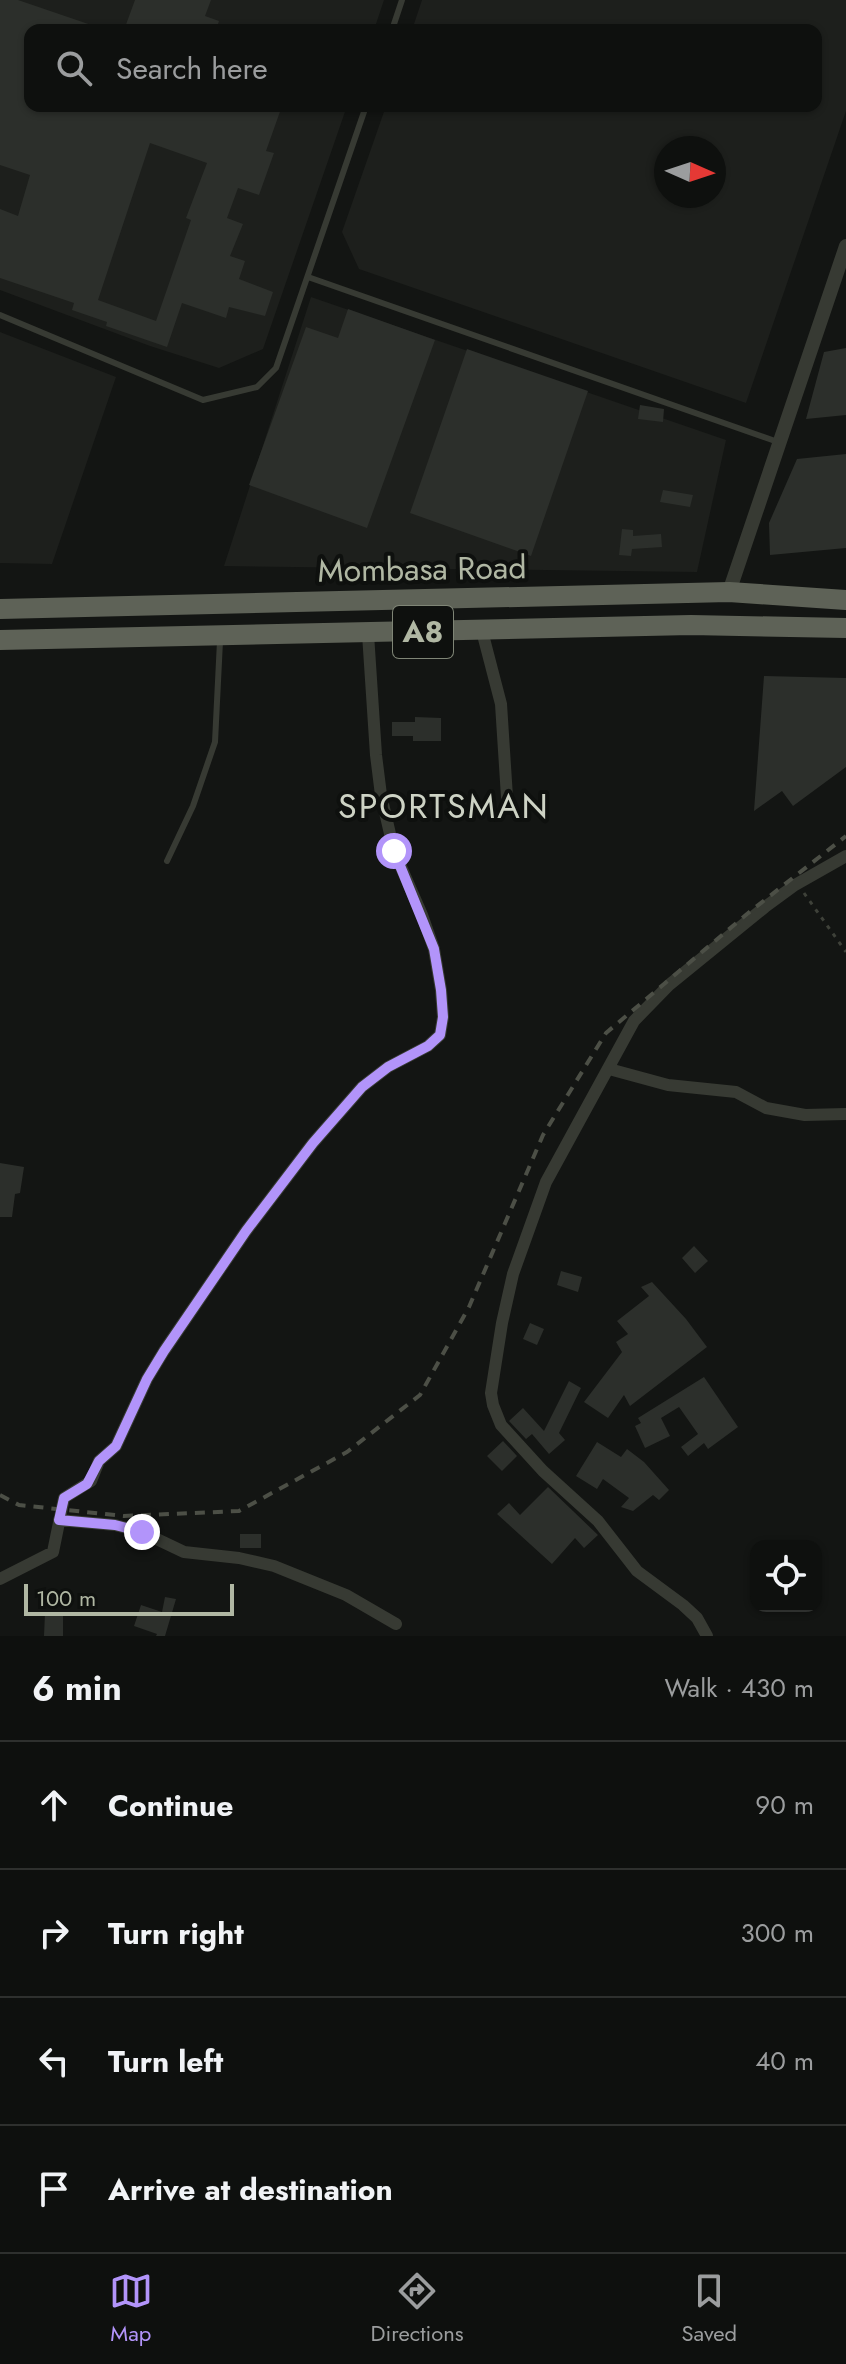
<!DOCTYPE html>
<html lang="en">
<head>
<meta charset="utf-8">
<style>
  body { margin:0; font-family:Jost,sans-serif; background:#171917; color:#f1f3f6 }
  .controls { position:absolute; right:24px; bottom:24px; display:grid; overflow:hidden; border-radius:16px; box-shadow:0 2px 6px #0004 }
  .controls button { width:72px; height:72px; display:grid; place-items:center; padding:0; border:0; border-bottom:2px solid #2e302e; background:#0e100e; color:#f1f3f6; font:40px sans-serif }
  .compass { position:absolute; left:654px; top:136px; width:72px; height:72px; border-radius:50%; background:#0e100e; box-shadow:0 2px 6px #0004; rotate:93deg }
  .scale { position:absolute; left:24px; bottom:20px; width:210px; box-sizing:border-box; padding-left:8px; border:4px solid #b0b7a3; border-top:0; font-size:22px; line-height:28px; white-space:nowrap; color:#b0b7a3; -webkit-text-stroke:6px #0e100e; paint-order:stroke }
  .stop { position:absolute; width:24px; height:24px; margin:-18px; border:6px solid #b294fa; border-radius:50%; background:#fff }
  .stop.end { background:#b294fa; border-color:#fff; box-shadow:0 2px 8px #0008 }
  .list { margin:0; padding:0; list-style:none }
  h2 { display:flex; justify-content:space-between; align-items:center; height:104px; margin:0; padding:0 32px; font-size:34px }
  h2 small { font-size:26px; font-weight:400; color:#9b9d9e }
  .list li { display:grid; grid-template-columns:52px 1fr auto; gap:24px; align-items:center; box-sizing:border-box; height:128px; padding:0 32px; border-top:2px solid #2e302e }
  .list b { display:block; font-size:30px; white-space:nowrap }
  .list em { font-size:26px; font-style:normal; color:#9b9d9e }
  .icon { flex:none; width:44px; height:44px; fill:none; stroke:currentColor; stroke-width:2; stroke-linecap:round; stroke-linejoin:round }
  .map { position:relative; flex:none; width:846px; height:1636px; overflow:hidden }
  .search { position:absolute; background:#0e100e; box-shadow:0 2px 6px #0004; left:24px; right:24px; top:24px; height:88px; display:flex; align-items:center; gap:20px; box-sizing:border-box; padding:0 28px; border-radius:16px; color:#9b9d9e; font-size:30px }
  .sheet { height:616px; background:#0e100e }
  nav { display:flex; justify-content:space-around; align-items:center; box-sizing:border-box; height:112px; border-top:2px solid #2e302e; background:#0e100e; font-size:22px; color:#9b9d9e }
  nav a { display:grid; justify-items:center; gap:4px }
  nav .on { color:#b294fa }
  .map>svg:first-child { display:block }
  .built { fill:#1d1f1c; fill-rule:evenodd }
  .building { fill:#2c2f2b; fill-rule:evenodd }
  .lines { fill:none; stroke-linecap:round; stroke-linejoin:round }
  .path { stroke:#3e4139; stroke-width:3; stroke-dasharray:4 6; stroke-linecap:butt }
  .service { stroke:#373a33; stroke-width:6 }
  .minor { stroke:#373a33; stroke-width:12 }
  .tertiary { stroke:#373a33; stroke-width:14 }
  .trunk { stroke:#5e6257; stroke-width:20 }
  .rail { stroke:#4c4f46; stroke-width:4; stroke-dasharray:10 8; stroke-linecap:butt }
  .route { stroke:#b294fa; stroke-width:10 }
  .labels { text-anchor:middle; stroke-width:8; stroke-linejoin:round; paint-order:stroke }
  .shield { fill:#0e100e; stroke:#7f8576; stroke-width:2 }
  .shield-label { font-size:30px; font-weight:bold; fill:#b0b7a3 }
  .street-label { font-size:32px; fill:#b0b7a3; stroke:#0e100e }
  .neighbourhood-label { font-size:34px; letter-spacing:2px; fill:#cdd2c4; stroke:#0e100e }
</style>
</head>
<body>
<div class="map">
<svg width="846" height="1636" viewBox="0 0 846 1636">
  <rect width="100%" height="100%" fill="#131513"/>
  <path class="built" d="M0,0h384l-10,30h-344v76h317l-84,243 -44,19 -69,-22 -150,-56z
    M422,0h424v111l-100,292 -387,-134 -17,-37 44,-126h430v-76h-404zM714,148v48h-48v-48z
    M311,297l415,143 -29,132 -473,-6z
    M0,332l116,45 -64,187 -52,-1z"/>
  <path class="building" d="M0,0h18l82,28 -70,2v76h252l-16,45 8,2 -15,42 -21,-7 -11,30 16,6 -13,32 15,5 -6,18 34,13 -8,24 -36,-9 -3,11 -44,-15 -15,44 -61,-21 1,-4 -35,-12 2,-7 -74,-25v-69l18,7 12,-41 -30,-10zM150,143l57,20 -21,55 5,2 -35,101 -58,-21z
    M135,0h76l-6,16 14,5 -3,9h-92z
    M348,309l87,31 -68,188 -118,-43 57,-158 32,11z
    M846,348v67l-40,4 18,-67z
    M467,349l121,42 -57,165 -121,-43z
    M640,405l24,4 -1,13 -25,-3z
    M846,454v94l-76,7 -1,-32 28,-64z
    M663,490l30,5 -3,12 -30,-5z
    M622,529l11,1v6l28,-2 1,13 -30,2 -1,7 -12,-1z
    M764,676l82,2v89l-53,39 -11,-15 -28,20z
    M415,717l26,1v23h-28v-5h-21v-14h23z
    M0,1163l24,4 -4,26 -5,1 -3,23h-12z
    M694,1246l14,15 -13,12 -13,-15z
    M561,1271l21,6 -4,15 -21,-7z
    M652,1282l34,37 21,28 -77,59 -6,-11 -16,23 -24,-16 38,-50 -6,-10 12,-8 -11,-13 32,-25 -8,-9z
    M530,1323l14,6 -7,16 -14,-6z
    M704,1377l34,50 -30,22 -4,-6 -16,13 -7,-9 17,-13 -19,-27 -18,11 9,18 -25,12 -10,-22 6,-3 -3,-5z
    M569,1381l12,7 -22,45 6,7 -16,14 -17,-20 -6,5 -17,-18 14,-13 21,23z
    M503,1441l14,15 -15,15 -15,-15z
    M597,1442l24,15 6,-8 17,13 25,28 -10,10 -6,-5 -20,16 -12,-4 8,-9 -26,-19 -6,10 -21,-13z
    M548,1487l50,48 -14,13 -9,-10 -23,26 -55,-50 12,-11 11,12z
    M240,1534h21v14h-21z
    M165,1597l11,2 -11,37h-9l1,-2 -23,-8 7,-21 21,7z
    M45,1613h18v23h-19z"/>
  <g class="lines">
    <path class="path" d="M804,893l42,59"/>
    <path class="service" d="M392,30l10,-30
      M308,277l470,165
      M0,315l203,85 54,-13 19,-19 90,-262
      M167,861l26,-55 22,-64 5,-101"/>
    <path class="minor" d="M482,631l19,73 6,93
      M609,1069l59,16 68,7 30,16 39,7 41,-1
      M59,1520l56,5 27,7 42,20 55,6 35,8 72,29 50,29
      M0,1579l53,-27 11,-54 27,-17 8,-20 17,-15 31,-67 17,-28 82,-120 67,-88 49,-56 26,-20 40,-21 12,-11 3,-18 -2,-27 -7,-41 -12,-34 -28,-64 -13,-56 -5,-40 -8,-121
      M707,1636l-10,-18 -14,-13 -46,-34 -39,-50 -55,-50 -42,-46 -8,-20 -2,-12 11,-70 11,-49 33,-92 88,-161 35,-36 96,-78 30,-22 51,-29"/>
    <path class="tertiary" d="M729,592l117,-346"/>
    <path class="trunk" d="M0,609l729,-17 117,8
      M0,640l691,-15 155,3"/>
    <path class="rail" d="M0,1495l19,10 105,11 115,-5 108,-59 73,-57 49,-88 74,-172 63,-102 141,-119 99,-78"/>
  </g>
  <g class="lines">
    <path class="route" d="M142,1532l-27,-7 -56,-5 5,-22 23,-14 12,-23 17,-15 31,-67 17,-28 82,-120 67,-88 49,-56 26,-20 40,-21 12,-11 3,-18 -2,-27 -7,-41 -40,-98"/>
  </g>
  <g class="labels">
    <rect class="shield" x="393" y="606" width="60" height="52" rx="6"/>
    <g class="shield-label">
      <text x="423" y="642">A8</text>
    </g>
    <g class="street-label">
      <text transform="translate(422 569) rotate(-1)" y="11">Mombasa Road</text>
    </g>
    <g class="neighbourhood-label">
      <text x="444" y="818">SPORTSMAN</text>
    </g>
  </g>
</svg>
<div class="controls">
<button><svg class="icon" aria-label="locate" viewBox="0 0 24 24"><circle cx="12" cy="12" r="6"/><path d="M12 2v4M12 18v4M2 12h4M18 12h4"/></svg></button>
</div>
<svg class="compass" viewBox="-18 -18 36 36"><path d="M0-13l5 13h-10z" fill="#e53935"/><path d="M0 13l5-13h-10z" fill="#9b9d9e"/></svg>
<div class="scale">100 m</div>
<div class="stop" style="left:394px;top:851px"></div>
<div class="stop end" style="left:142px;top:1532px"></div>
<div class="search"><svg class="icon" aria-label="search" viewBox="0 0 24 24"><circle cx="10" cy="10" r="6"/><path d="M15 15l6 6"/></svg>Search here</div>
</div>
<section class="sheet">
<h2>6 min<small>Walk · 430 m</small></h2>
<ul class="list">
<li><svg class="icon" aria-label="ahead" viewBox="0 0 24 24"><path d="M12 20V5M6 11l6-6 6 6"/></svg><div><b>Continue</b></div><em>90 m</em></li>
<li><svg class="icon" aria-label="right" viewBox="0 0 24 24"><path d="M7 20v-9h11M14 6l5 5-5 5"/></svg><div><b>Turn right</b></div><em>300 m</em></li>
<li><svg class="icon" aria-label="left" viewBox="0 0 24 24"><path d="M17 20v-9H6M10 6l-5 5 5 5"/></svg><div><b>Turn left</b></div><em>40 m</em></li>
<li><svg class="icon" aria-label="arrive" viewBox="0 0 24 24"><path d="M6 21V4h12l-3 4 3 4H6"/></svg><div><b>Arrive at destination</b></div></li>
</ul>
</section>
<nav>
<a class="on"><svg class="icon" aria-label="map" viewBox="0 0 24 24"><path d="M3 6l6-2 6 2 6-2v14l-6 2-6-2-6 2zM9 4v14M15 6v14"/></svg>Map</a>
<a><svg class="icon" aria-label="directions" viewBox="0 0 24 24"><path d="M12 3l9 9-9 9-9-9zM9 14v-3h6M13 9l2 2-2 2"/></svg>Directions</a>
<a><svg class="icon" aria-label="saved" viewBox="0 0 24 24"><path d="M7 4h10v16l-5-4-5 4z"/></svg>Saved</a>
</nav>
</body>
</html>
